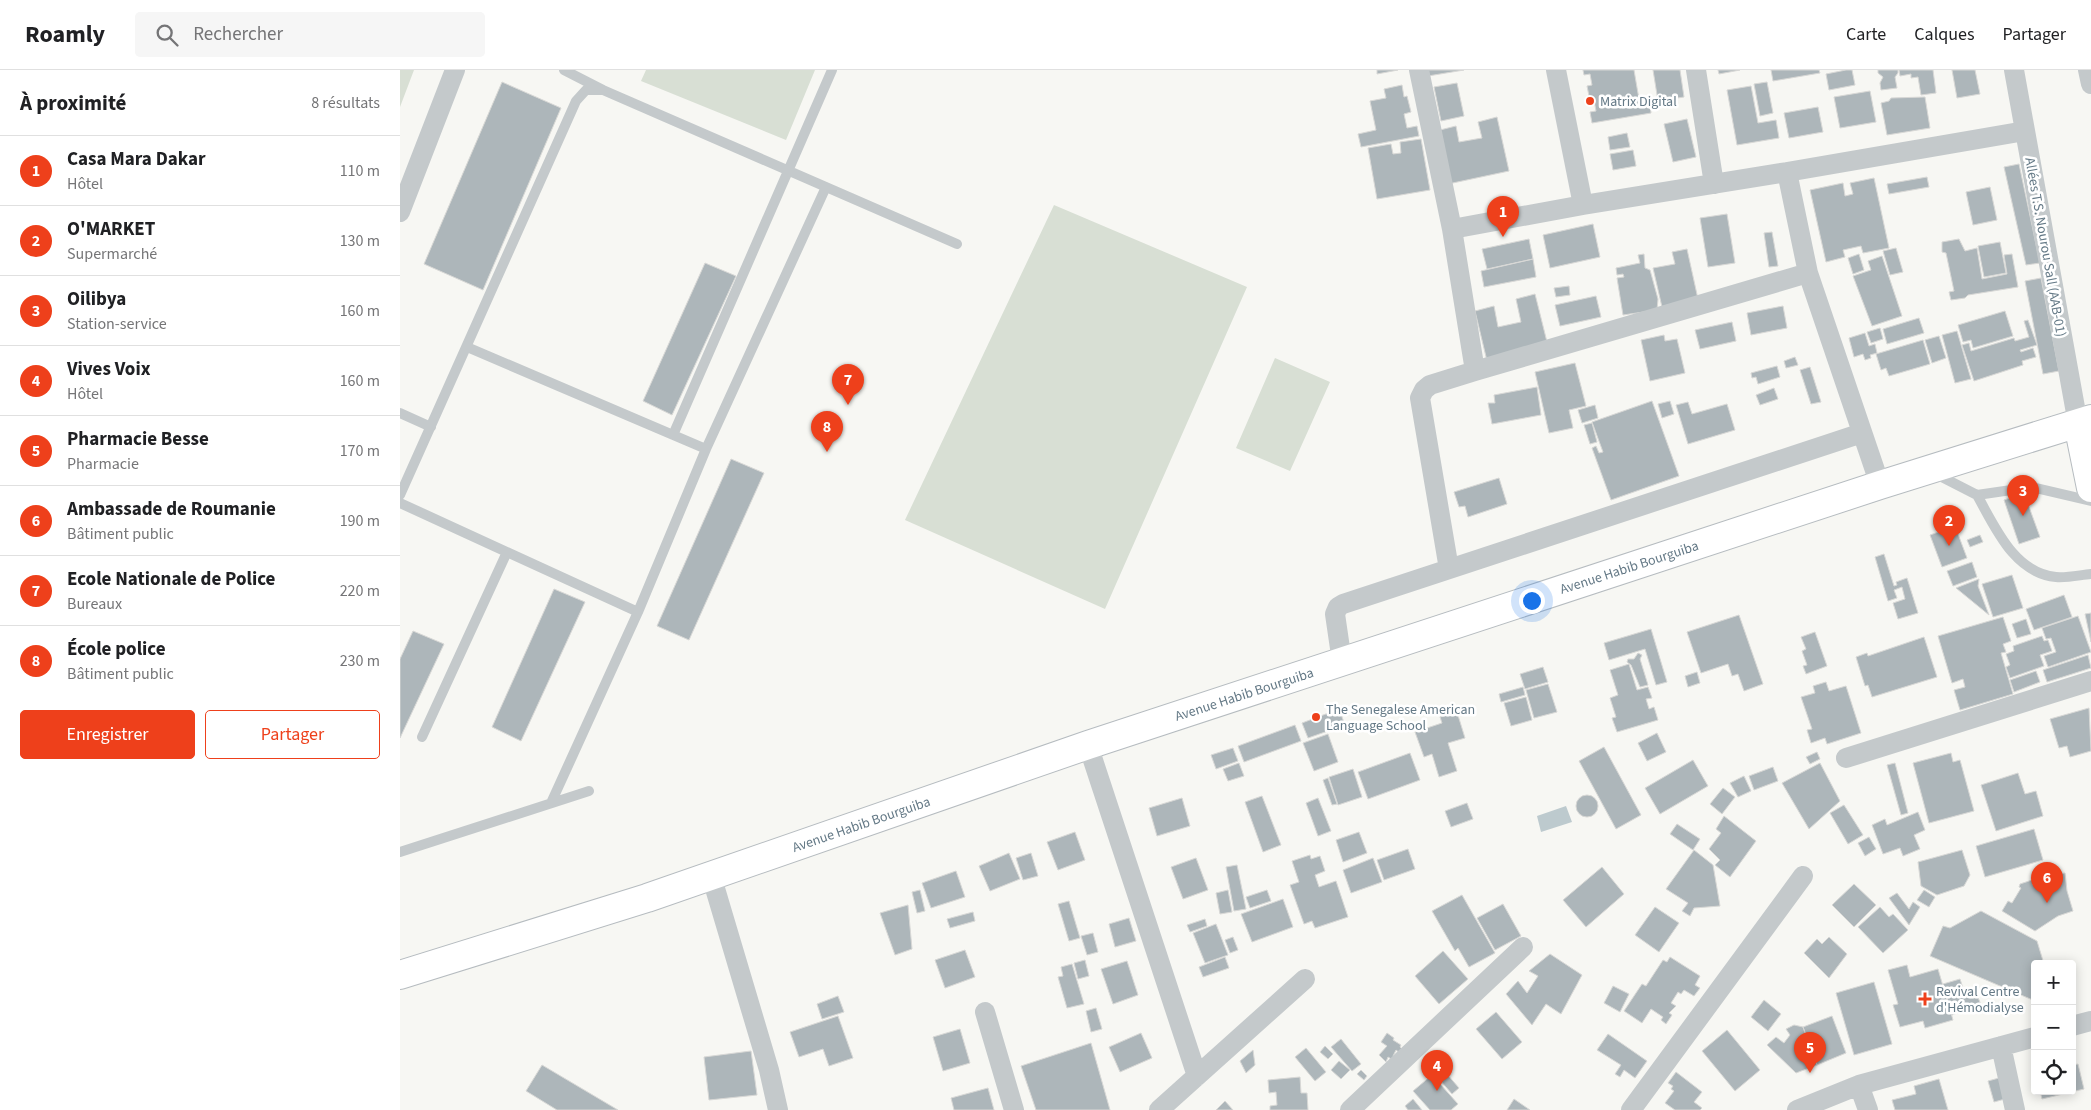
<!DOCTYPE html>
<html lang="fr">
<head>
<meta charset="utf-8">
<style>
  body { margin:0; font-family:"Source Sans 3",sans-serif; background:#f6f6f6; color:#202124 }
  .controls { position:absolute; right:15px; bottom:15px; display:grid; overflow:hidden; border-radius:5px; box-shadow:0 2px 12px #0003 }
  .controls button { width:45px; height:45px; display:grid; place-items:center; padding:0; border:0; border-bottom:1px solid #e0e0e0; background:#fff; color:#202124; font:25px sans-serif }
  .you { position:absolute; left:1131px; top:530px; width:18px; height:18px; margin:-12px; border:4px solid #fff; border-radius:50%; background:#1a73e8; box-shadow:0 0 0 8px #1a73e833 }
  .badge { display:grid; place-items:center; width:32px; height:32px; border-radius:50%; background:#ee401b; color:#fff; font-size:16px; font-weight:700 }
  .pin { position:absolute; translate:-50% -41px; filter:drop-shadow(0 1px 2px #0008) }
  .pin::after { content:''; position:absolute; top:26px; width:18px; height:15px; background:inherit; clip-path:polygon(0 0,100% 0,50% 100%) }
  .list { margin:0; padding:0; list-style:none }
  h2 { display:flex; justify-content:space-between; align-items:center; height:65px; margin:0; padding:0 20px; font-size:21px }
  h2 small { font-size:16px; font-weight:400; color:#757577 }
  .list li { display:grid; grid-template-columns:32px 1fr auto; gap:15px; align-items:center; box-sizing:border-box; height:70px; padding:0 20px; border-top:1px solid #e0e0e0 }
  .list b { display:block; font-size:19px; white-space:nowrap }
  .list p { margin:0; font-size:16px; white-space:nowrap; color:#757577 }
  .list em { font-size:16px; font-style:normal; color:#757577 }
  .actions { display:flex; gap:10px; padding:15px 20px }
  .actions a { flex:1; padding:11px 0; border:1px solid #ee401b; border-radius:5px; text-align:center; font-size:18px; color:#ee401b }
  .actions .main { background:#ee401b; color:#fff }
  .icon { flex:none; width:28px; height:28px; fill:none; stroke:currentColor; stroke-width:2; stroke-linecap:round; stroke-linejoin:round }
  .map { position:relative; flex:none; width:1691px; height:1040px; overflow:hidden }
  header { display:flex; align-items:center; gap:30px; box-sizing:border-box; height:70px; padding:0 25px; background:#fff; border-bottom:1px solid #e0e0e0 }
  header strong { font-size:24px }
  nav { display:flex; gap:28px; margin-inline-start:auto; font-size:18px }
  .search { width:350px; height:45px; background:#f6f6f6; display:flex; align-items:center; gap:12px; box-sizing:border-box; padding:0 18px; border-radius:5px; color:#757577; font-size:19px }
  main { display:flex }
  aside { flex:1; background:#fff }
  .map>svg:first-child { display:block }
  .green { fill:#d8dfd4 }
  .water { fill:#bdcace }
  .building { fill:#adb6ba; stroke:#d8d8d6 }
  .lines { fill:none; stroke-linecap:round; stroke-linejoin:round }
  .secondary-casing { stroke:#b6bcc0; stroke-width:30 }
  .lane { stroke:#c4c9cb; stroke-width:10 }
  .street { stroke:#c4c9cb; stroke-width:20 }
  .secondary { stroke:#fff; stroke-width:28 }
  .poi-dot { fill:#ee401b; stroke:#fff; stroke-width:2 }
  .labels { text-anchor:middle; stroke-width:5; stroke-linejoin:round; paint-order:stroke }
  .poi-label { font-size:14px; fill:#647986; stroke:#fff; text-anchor:start }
  .street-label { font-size:14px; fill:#647986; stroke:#fff }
</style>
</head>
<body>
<header>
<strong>Roamly</strong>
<div class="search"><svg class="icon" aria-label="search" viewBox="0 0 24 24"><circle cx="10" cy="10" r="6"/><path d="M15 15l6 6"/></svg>Rechercher</div>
<nav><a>Carte</a><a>Calques</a><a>Partager</a></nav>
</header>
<main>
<aside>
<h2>À proximité<small>8 résultats</small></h2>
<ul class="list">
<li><span class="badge">1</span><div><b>Casa Mara Dakar</b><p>Hôtel</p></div><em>110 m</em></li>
<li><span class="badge">2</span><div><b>O'MARKET</b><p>Supermarché</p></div><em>130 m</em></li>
<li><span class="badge">3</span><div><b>Oilibya</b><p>Station-service</p></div><em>160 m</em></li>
<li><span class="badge">4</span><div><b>Vives Voix</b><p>Hôtel</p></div><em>160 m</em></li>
<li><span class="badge">5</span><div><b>Pharmacie Besse</b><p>Pharmacie</p></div><em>170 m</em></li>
<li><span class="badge">6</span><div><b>Ambassade de Roumanie</b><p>Bâtiment public</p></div><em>190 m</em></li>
<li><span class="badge">7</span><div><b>Ecole Nationale de Police</b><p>Bureaux</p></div><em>220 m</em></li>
<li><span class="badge">8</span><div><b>École police</b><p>Bâtiment public</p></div><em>230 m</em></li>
</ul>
<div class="actions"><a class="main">Enregistrer</a><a>Partager</a></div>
</aside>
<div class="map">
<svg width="1691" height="1040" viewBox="0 0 1691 1040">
  <rect width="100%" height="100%" fill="#f7f7f3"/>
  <path class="green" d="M0,0h14l-14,37z
    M246,0h169l-29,70 -145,-59z
    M654,135l193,82 -142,322 -200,-89z
    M875,288l55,24 -40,89 -54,-23z"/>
  <path class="water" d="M1166,736l6,16 -31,10 -4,-16z"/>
  <path class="building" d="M977,0h21l-21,4z
    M1027,0h37l-36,6z
    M1183,0h51l6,35 10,-2 1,10 -59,10 -2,-11 6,-1 -2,-11 -4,1 -3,-15 5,-1 -2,-11 -6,1z
    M1253,0h27l4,27 -26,4z
    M1318,0h22l-21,4z
    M1371,0h48l1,3 -47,8z
    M1446,0h6l3,15 -26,5 -3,-16z
    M1478,0h20v3l-3,4 2,11 -16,2 -1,-7 3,-6 -5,-4z
    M1499,0h34l3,23 -15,2 -3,-18 -7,1v-4l-11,2z
    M1552,0h23l5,24 -23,4z
    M102,12l59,26 -78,182 -59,-26z
    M1367,12l6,31 -13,3 -6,-32z
    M1057,13l7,33 -23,5 -7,-34z
    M1002,15l2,12 3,-1 4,16 -7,2 3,14 10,-2 2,10 -58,11 -3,-13 18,-4 -6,-29 16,-3 -2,-9z
    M1351,16l7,37 18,-3 3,18 -42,7 -10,-55z
    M1470,21l6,31 -36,6 -6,-31z
    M1525,27l5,31 -43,7 -6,-32 8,-2 2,-3z
    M1418,37l5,25 -34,6 -5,-25z
    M1097,47l12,54 -61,13 -12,-53 20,-5 3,16 23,-4 -4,-16z
    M1287,49l9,38 -23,5 -9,-38z
    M1227,63l3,14 -20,3 -2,-13z
    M1021,69l9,51 -53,9 -9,-51 23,-4 2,10 8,-1 -1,-11z
    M1233,80l3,16 -23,4 -3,-16z
    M1619,94l21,99 -14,2 -22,-98z
    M1527,107l2,10 -40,7 -2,-10z
    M1474,108l15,70 -26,5 -2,-7 -18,4 2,7 -19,5 -16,-72 33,-7 2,13 8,-2 -3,-11z
    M1590,117l7,33 -24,5 -7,-33z
    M1327,144l8,49 -27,4 -8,-49z
    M1193,154l7,33 -50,11 -7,-33z
    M1372,162l6,34 -9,1 -5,-34z
    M1129,169l4,20 -46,10 -5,-20z
    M1559,169l6,12 12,-3 5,31 25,-5 -3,-19 8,-1 6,33 -50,8 -3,3 -14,2 -2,-8 5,-1 -8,-38 -4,-1v-10z
    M1600,172l6,31 -22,4 -6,-31z
    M1496,178l7,24 -13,3 -7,-24z
    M1287,179l11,50 -36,8 -9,-39 22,-4 -3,-12z
    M1244,184l1,14 5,2 8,29 -1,11 -34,5 -6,-37 7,-1 -1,-3 -6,1 -1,-7 24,-5 -2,-8z
    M1459,184l5,16 -11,4 -5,-16z
    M1482,186l20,60 -30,10 -19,-50 18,-6 -3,-9z
    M1133,189l3,18 -52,10 -3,-16z
    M305,193l31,13 -64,139 -29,-14z
    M1641,208l18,93 -16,3 -18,-93z
    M1169,216l1,9 -14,2 -2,-9z
    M1135,224l13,52 -60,19 -13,-54 19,-5 4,21 23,-5 -5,-23z
    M1196,226l5,21 -41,9 -5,-21z
    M1383,236l4,22 -36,7 -4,-22z
    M1605,241l8,25 -40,12 -2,-8 -8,2 -5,-17z
    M1519,248l5,15 -37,11 -4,-15z
    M1628,250l9,25 -17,5 1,2 12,-4 3,9 -14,4 1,4 -49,16 -12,-36 7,-2 2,8 43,-13 1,3 14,-4 -5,-16z
    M1332,252l4,19 -36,8 -5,-19z
    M1480,258l3,11 -12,4 -4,-11z
    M1557,261l14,48 -16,4 -13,-48z
    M1465,263l4,13 6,-2 2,9 -7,2 1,3 -6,2 -2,-6 -9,3 -5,-19z
    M1264,265l1,6 12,-2 8,34 -35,8 -9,-41z
    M1539,266l7,22 -14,5 -7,-23z
    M1523,270l7,24 -41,12 -3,-8 -5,2 -5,-16z
    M1395,287l3,8 -12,3 -2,-7z
    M1175,293l11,43 -17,4 4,18 -24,5 -14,-61z
    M1377,296l3,11 -22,7 -2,-7 -4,1 -1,-5z
    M1410,297l11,35 -10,2 -11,-34z
    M1137,317l4,28 -49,9 -4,-21h7l-1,-8z
    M1374,318l4,11 -18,6 -4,-10z
    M1252,331l27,75 -68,24 -19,-52 4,-2 3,7 4,-1 -11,-30z
    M1270,331l4,13 -12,4 -4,-14z
    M1288,332l4,12 35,-10 8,26 -47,14 -12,-39z
    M1195,335l3,13 -16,5 -4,-13z
    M1192,353l5,19 -7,2 -6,-19z
    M331,389l33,14 -75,167 -32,-14z
    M1099,408l8,26 -39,13 -3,-11 -6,1 -5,-15z
    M1624,423l16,44 -21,7 -15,-44z
    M1555,456l12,32 -25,9 -12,-32z
    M1580,465l3,7 -13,5 -3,-7z
    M1484,484l10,32 3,-1 -1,-3 11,-4 11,35 -20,6 -5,-16 12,-4 -3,-12 -8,3 3,8 -9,3 -13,-44z
    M1572,492l5,15 -24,9 -6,-15z
    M1612,505l11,33 -30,9 -11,-33z
    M1579,509l-1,7 11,29 -33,-27z
    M154,519l31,13 -64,139 -29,-14z
    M1664,525l8,22 -38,13 -8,-21z
    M1691,543v29l-6,-28z
    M1339,545l24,69 -19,7 -6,-17 -6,2 -4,-12 -27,9 -14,-41z
    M1678,546l13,36 -43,15 -4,-11 12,-4 -5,-14 -5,1 -4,-11z
    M1603,547l8,24 -8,3 3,8 -5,1 12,41 -53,16 -6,-20 11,-3 -2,-8 -11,4 -14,-47z
    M1626,549l5,15 -14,4 -5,-14z
    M1251,559l16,53 -11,3 -11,-36 -36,11 -5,-17z
    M13,561l31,13 -44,94v-79z
    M1415,562l12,34 -21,8 -3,-8 4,-1 -5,-14 4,-2 -5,-12z
    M1642,566l2,5 4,-1 4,11 -12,4 4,11 -34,12 -4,-11 4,-2 -4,-11 8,-3 -1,-5z
    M1524,567l13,40 -65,20 -4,-12 -3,1 -9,-29 11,-4 1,3z
    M1238,583l4,2 -2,4 8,26 -8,2 -9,-22 -4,-3 1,-3h6z
    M1688,585l3,13 -44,14 -4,-12z
    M1229,594l8,26 11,-3 4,11 -6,1 3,10 5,-2 4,13 -41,12 -5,-14 4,-1 -6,-19 8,-3 -8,-25z
    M1143,597l5,15 -23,7 -5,-15z
    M1636,601l4,11 -26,10 -4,-12z
    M1297,602l3,11 -12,4 -3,-11z
    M1426,612l3,9 17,-5 15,47 -34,11 -2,-6 -14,5 -4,-13 5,-1 -11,-32 14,-4 -2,-7z
    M1148,614l9,28 -23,6 -8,-28z
    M1123,617l2,8 -24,7 -2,-8z
    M1126,627l6,23 -21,6 -7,-23z
    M1689,638l2,43 -21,6 -3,-11 -8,2 -9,-29z
    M939,639l6,16 -37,13 -6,-15z
    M1057,642l8,26 -17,5 9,28 -18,6 -7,-23 -8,3 -9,-25 27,-9 -2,-6z
    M895,655l6,16 -57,21 -6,-16z
    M1257,663l9,19 -19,9 -9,-18z
    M928,664l10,28 -24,9 -11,-28z
    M1204,677l37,68 -25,14 -37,-68z
    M833,678l5,13 -22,8 -5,-14z
    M1417,682l3,7 -10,5 -4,-7z
    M1010,683l10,27 -52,19 -10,-27z
    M1551,683l2,9 7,-2 14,51 -45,12 -16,-60z
    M1293,690l15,26 -48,28 -15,-26z
    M839,693l5,13 -16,5 -5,-12z
    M1420,693l20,38 -31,28 -27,-46z
    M1495,693l13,50 -7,2 -14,-50z
    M1373,697l5,14 -24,9 -5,-14z
    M953,699l9,28 -24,8 -9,-28z
    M1618,703l7,21 11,-3 7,25 -47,15 -15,-46z
    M1344,706l7,15 -13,6 -8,-14z
    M928,708l9,26 -5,1 -9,-25z
    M1323,718l12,9 -13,17 -12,-10z
    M1176 736a11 11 0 1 1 22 0a11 11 0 1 1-22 0Z
    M862,726l19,49 -18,7 -18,-50z
    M782,728l8,28 -33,10 -8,-28z
    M918,728l13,33 -13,5 -12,-33z
    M1067,733l6,16 -22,8 -6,-16z
    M1444,735l19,30 -15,9 -18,-31z
    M1518,742l7,18 -11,5 6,14 -17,7 -3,-8 -17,6 -11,-29 13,-6 2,6z
    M1324,746l32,25 -26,36 -15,-12 5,-5 -11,-11 12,-16 -5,-4z
    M1277,754l23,15 -7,11 -23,-16z
    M1634,759l9,31 -58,17 -9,-31z
    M675,762l10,28 -27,10 -11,-28z
    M959,762l8,21 -24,9 -7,-22z
    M1469,767l7,12 -11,7 -7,-13z
    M1008,779l7,20 -31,11 -7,-20z
    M1294,780l19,15 7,41 -26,2 -4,8 -8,-5 6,-8 -22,-14z
    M1562,780l8,25 -6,11 -27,9 -16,-9 -3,-24z
    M609,783l11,26 -30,12 -11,-25z
    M631,783l7,23 -15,4 -7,-22z
    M910,785l1,4 9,-3 5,15 -10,4 4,12 17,-6 12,36 -33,11 -3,-7 -8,3 -14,-39 9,-3 -7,-21z
    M796,788l12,32 -25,9 -12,-32z
    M973,788l9,24 -31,11 -8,-23z
    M837,795l9,44 -12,2 -8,-44z
    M1202,797l22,27 -38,33 -23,-27z
    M556,801l9,26 -34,11 -9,-25z
    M1665,803l2,18 6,20 -15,5 -23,15 -33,-20 6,-10 4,2 9,-15 -2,-1 1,-3 12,-4 1,5 9,-3v-4h13l2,-4z
    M1454,814l22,21 -22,22 -22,-22z
    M520,820l5,21 -8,2 -5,-21z
    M828,820l4,22 -12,2 -4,-21z
    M867,820l4,11 -21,7 -4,-11z
    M1524,820l11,7 -6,10 -12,-7z
    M1497,823l12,16 4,-7 7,5 -11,18 -20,-27z
    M1062,825l33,58 -26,14 -11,-19 -3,3 -23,-40z
    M883,829l10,28 -41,15 -11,-28z
    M669,831l11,37 -11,3 -11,-37z
    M1103,834l18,32 -26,14 -18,-32z
    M508,835l4,44 -17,6 -15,-42z
    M1255,837l24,16 -20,29 -24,-17z
    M1480,837l9,10 4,-3 15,16 -25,23 -25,-26z
    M1581,841l56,30 7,23h-9v37l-105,-45 13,-30 7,2z
    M573,842l2,9 -25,7 -3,-9z
    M729,848l7,23 -21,6 -6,-23z
    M805,849l2,7 -17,6 -3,-7z
    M816,854l12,31 -23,8 -12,-30z
    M693,863l5,19 -11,3 -6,-19z
    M833,867l5,13 -8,3 -5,-13z
    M1429,867l18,17 -18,24 -25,-25 13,-14 5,5z
    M565,880l10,27 -30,11 -10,-28z
    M1043,881l25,28 -29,25 -24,-28z
    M1150,884l32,21 -21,39 -15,-10 -14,21 -26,-31 12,-13 9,12 11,-17 -9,-5z
    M825,887l4,11 -26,9 -4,-10z
    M1270,887l30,19 -5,9 5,3 -6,8 -10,-6 -3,4 -3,-2 -7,11 5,3 -7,7 3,2 -6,9 -5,-4 2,-3 -12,-8 -9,14 -18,-12 18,-27 4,2 17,-26 4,2z
    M685,890l4,16 -11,3 -4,-16z
    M727,891l11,34 -25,9 -12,-35z
    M672,894l12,40 -17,4 -9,-31 5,-1 -2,-9z
    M1507,895l3,12 28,-8 15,51 -28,8 -2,-7 -23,6 -7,-22 5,-1 -10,-34z
    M1560,909l4,12 10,-4 7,18 -29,10 -9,-31z
    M1474,912l18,62 -38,11 -18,-62z
    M1213,916l16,8 -9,18 -16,-9z
    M438,926l6,16 -22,7 -5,-15z
    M1364,930l17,14 -13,17 -17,-14z
    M696,938l6,21 -11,3 -5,-21z
    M1096,942l26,30 -20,17 -26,-30z
    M438,946l15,42 -24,8 -6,-17 -24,8 -9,-25z
    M1432,946l14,37 -29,12 -14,-38z
    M1394,955l9,2 14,38 -21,8 -29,-28 9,-8 8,6 6,-8 -4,-6z
    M560,959l10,34 -27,8 -10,-34z
    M1327,960l33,40 -25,21 -33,-40z
    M741,963l11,25 -32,14 -11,-25z
    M987,963l7,5 -1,2 8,5 -1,2 2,2 -2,4 -4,-3 -3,6 2,1 -2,3 -5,-3 -2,5 -7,-7 8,-9 -6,-4z
    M1208,964l39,27 -12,17 -11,-8 -4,7 -5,-3 6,-9 -24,-15z
    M941,969l20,25 -9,7 -21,-24z
    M691,973l19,67h-74l-15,-44z
    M925,976l8,8 -5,5 -8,-7z
    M906,978l20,24 -11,9 -20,-24z
    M853,980l2,15 -9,8 -6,-12z
    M351,981l6,44 -48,5 -5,-43z
    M939,991l11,9 -9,9 -10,-9z
    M1678,994l6,25 -42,10 -2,-8h32v-26z
    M142,995l76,45h-61l-31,-19z
    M1040,996l19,22 -7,6 -19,-22z
    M961,1000l6,6 -3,4 -7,-6z
    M1276,1002l26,20 -8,10 8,6 -2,2h-25l-10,-7 9,-12 -3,-2 2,-3 -5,-3z
    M1032,1005l26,29 -7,6h-21l-17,-19z
    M900,1007l1,16h6l1,17h-38v-4l7,-1 -1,-13 -7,1 -1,-13z
    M1599,1008l6,21 -11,3 -6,-21z
    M1539,1009l9,31h-53l-3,-10 24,-6 -2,-8z
    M588,1018l6,22h-40l-3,-12z
    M1013,1029l9,11h-14l-3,-4z
    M1114,1029l16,11h-23z
    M825,1031l8,9h-17z"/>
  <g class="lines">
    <defs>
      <path id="secondary" d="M1678,354l13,64
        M0,905l247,-77 441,-153 792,-260 211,-66"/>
    </defs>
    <use href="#secondary" class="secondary-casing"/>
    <path class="lane" d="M164,0l39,20 354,154
      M67,277l239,102
      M0,343l31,14
      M273,365l159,-365
      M1534,403l43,22 55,-8 59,14
      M0,425l176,-394 10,-11h17
      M1577,425c18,32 37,78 79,82 11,1 24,-2 35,-3
      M0,433l238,109
      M22,667l85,-185
      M151,733l87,-191 68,-163 120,-262
      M0,782l189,-61"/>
    <path class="street" d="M1019,0l33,159 23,142
      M1156,0l27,135 204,-33 21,101 72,212
      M1296,0l18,114
      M1614,0l64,354
      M1688,0l3,14
      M1387,102l238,-41
      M0,142l55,-142
      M1052,159l131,-24
      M1049,499l-29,-171 4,-8 6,-5 45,-14 333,-98
      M942,592l-7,-48 3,-7 5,-3 519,-171
      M688,675l109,331
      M1446,688l245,-77
      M311,805l58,195 9,40
      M585,942l29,98
      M1672,956l19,-5
      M1601,976l14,64
      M1459,1015l9,25
      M759,1040l146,-131
      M950,1040l173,-163
      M1231,1040l172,-234
      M1397,1040l62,-25 176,-48"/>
    <use href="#secondary" class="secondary"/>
  </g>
  <g class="poi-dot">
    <circle cx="1190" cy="31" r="5"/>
    <circle cx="916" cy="647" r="5"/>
    <path d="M1522.5 921.5h5v5h5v5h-5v5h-5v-5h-5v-5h5z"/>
  </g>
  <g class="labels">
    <g class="poi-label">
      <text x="1200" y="36">Matrix Digital</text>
      <text x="926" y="644">The Senegalese American<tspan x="926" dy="16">Language School</tspan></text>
      <text x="1536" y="926">Revival Centre<tspan x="1536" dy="16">d'Hémodialyse</tspan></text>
    </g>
    <g class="street-label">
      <text transform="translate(1646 177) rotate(80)" y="5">Allées T.S. Nourou Sall (AAB-01)</text>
      <text transform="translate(1229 497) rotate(-18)" y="5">Avenue Habib Bourguiba</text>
      <text transform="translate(844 624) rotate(-18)" y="5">Avenue Habib Bourguiba</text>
      <text transform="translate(461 754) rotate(-19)" y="5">Avenue Habib Bourguiba</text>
    </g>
  </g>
</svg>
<div class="controls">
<button>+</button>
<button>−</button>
<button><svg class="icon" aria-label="locate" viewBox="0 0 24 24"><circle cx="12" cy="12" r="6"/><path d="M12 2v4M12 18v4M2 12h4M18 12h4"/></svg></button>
</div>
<div class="you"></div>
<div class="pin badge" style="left:1103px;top:167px">1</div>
<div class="pin badge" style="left:1549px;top:476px">2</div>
<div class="pin badge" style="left:1623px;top:446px">3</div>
<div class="pin badge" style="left:1037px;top:1021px">4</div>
<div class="pin badge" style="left:1410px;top:1003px">5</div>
<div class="pin badge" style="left:1647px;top:833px">6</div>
<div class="pin badge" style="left:448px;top:335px">7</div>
<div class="pin badge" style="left:427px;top:382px">8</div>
</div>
</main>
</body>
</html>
